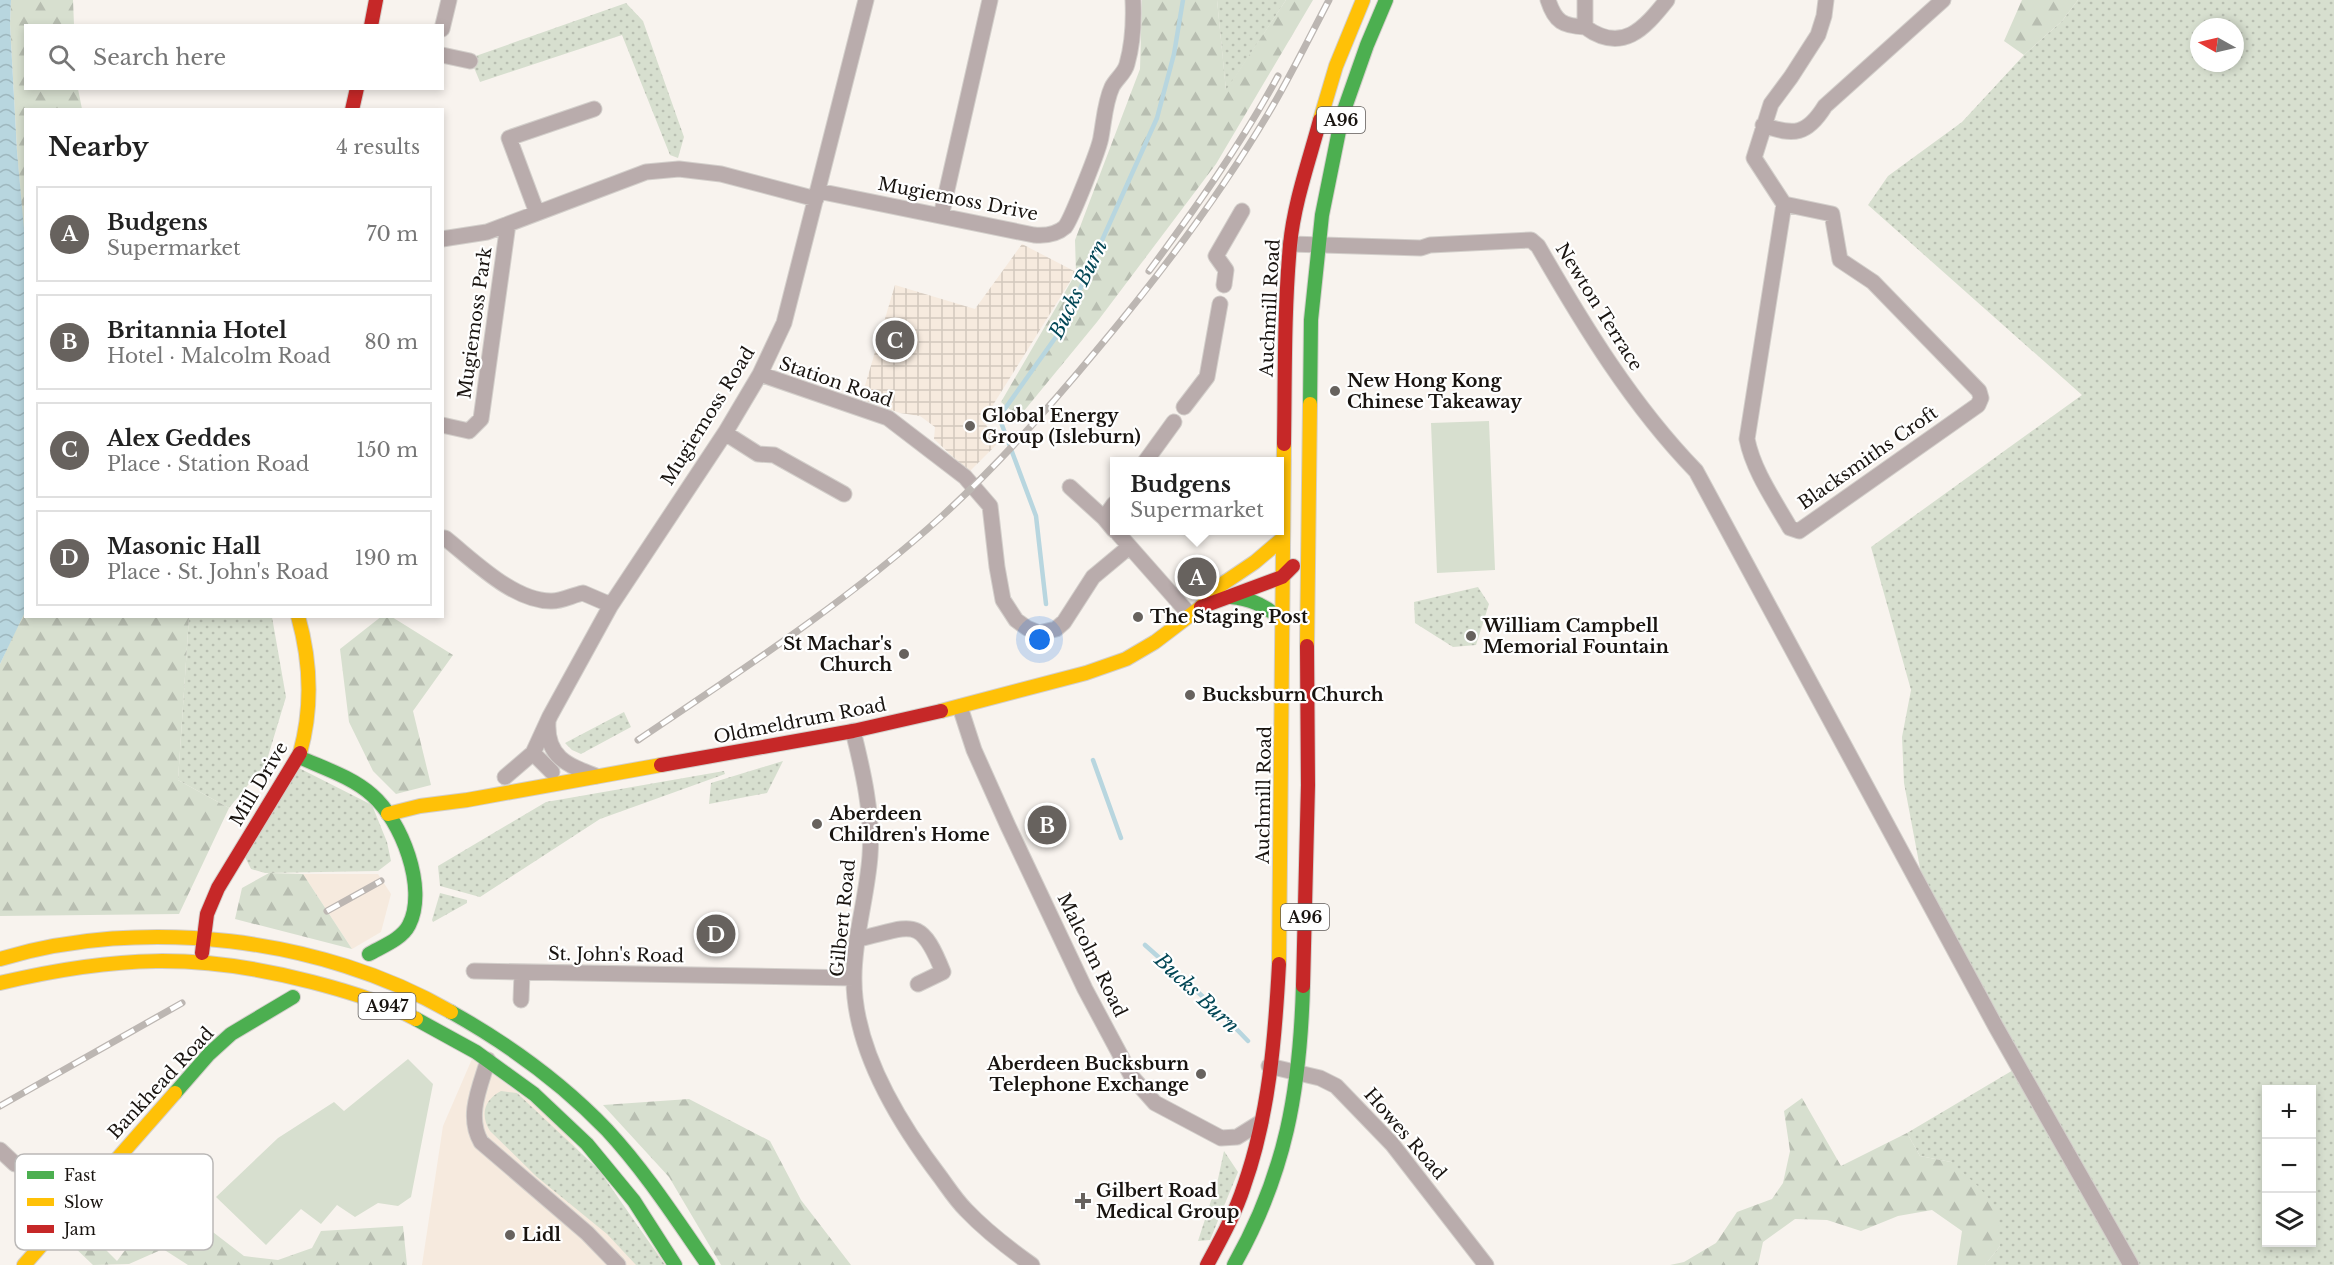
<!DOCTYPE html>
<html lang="en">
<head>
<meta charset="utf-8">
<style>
  body { margin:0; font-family:"Libre Baskerville",serif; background:#f2f2f2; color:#222 }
  .controls { position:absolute; right:18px; bottom:18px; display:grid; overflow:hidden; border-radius:0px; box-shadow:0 3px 9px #0003 }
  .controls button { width:54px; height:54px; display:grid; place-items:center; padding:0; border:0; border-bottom:2px solid #e0e0e0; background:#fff; color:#222; font:30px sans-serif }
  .compass { position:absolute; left:2190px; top:18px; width:54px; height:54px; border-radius:50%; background:#fff; box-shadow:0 3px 9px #0003; rotate:278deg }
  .you { position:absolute; left:1040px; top:640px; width:21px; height:21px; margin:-15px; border:4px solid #fff; border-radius:50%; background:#1a73e8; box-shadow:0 0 0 9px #1a73e833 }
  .badge { display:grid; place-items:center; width:39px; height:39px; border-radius:50%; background:#67625e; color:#fff; font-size:20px; font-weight:700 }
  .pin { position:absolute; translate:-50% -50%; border:3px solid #fff; box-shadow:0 2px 6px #0006 }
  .popup { position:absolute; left:1110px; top:457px; width:174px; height:78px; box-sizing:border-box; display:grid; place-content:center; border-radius:0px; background:#fff; filter:drop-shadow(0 2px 4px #0005); font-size:20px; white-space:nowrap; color:#767676 }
  .popup b { font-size:22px; color:#222 }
  .popup::after { content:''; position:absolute; left:50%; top:100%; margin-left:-12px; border:12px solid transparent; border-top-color:#fff }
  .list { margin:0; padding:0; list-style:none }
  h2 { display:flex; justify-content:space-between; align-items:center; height:78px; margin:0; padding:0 24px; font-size:26px }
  h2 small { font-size:20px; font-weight:400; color:#767676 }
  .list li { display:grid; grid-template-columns:39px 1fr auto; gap:18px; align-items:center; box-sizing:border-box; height:96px; margin:0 12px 12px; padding:0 12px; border:2px solid #e0e0e0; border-radius:0px }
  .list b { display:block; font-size:22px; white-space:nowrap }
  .list p { margin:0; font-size:20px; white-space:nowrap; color:#767676 }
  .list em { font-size:20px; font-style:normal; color:#767676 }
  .icon { flex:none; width:33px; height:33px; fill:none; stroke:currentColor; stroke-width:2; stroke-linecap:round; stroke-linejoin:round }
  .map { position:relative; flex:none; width:2334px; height:1265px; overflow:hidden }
  .search { position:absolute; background:#fff; box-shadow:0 3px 9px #0003; left:24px; top:24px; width:420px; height:66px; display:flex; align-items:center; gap:15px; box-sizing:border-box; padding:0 21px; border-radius:0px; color:#767676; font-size:22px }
  .panel { position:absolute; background:#fff; box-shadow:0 3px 9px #0003; left:24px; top:108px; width:420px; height:510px; border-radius:0px }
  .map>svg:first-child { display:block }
  .built { fill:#f6eade }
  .industrial { fill:url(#industrial-grid) }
  .grass { fill:url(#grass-dots); fill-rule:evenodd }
  .forest { fill:url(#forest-firs) }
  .garden { fill:#d7dfcf }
  .water { fill:url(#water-waves) }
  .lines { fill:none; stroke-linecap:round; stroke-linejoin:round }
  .stream { stroke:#b8d6df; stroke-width:4.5 }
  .street-casing { stroke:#d3cfcb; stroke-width:17 }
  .fast-casing { stroke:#d3cfcb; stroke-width:16 }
  .slow-casing { stroke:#d3cfcb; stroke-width:16 }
  .jam-casing { stroke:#d3cfcb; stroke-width:16 }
  .street { stroke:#b9acac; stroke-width:15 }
  .fast { stroke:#4caf50; stroke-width:14 }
  .slow { stroke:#ffc107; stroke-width:14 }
  .jam { stroke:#c62828; stroke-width:14 }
  .rail-casing { stroke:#bcb6b2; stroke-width:7 }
  .rail { stroke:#fff; stroke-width:4.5; stroke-dasharray:14; stroke-linecap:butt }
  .poi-dot { fill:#67625e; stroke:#fff; stroke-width:2 }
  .labels { text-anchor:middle; stroke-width:4.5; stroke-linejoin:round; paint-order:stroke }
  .shield { fill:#fff; stroke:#5e5a58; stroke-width:1.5 }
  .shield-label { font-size:16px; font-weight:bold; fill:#191410 }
  .street-label { font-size:18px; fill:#191410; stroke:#fff }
  .poi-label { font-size:18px; font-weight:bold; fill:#191410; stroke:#fff; text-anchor:start }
  .water-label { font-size:20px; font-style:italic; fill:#034756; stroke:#fff }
  .key { fill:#fff; stroke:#bab8b7; stroke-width:1.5 }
  .key-label { font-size:16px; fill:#191410 }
</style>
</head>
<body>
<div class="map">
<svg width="2334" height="1265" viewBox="0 0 2334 1265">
  <defs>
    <pattern id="industrial-grid" width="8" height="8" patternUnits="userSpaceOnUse" patternTransform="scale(1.5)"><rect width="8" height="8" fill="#f6eade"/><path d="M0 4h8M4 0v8" fill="none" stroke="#d2c8bd"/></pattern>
    <pattern id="grass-dots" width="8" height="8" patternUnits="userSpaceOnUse" patternTransform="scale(1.5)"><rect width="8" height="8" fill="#d7dfcf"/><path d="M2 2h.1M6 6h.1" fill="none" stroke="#b8beb1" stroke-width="1.8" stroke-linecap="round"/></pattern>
    <pattern id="forest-firs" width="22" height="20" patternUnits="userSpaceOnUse" patternTransform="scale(1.5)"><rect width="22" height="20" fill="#d7dfcf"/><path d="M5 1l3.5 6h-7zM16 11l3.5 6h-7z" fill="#b8beb1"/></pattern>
    <pattern id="water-waves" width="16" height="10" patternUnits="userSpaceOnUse" patternTransform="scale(1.5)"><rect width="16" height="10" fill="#b8d6df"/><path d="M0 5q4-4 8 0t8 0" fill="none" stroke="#9eb7be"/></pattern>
  </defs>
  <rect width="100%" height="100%" fill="#f8f3ee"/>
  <path class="built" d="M303,874h75l13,20 -10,38 -29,17z
    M472,1059l82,60 113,146h-245l21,-139z"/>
  <path class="industrial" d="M1022,244l54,28 -93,149 16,21 -30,30 -35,-33 1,-12 -15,-11 -20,-3 -39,-14 34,-114 80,24z"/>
  <path class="grass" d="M1217,0h69l-60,91z
    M2078,0h256v1265h-349l15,-19 -49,-84 -31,-6 -13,-23 118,-70 -102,-179 -19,-101 -2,-46 9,-47 -40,-143 211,-152 -214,-190 20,-29 74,-54 62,-67 38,-34zM2199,27h36v36h-36zM2266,1090h46v152h-46z
    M626,3l17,18 41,116 -6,21 -8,-3 -48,-120 -142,47 -10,-24z
    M1478,587l11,17 -13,41 -23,2 -38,-24 -1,-21z
    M189,617h83l14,80 -20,66 -37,45 -51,-28z
    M624,712l7,15 -50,27 -9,-4 -7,-7z
    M783,761l-16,32 -58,11 2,-21z
    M293,765l79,40 15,37 4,19 -13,10 -113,2 -14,-4 -7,-14z
    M724,771l1,3 -125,45 -120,78 -40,-11 -2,-20 108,-64z
    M440,893l27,7v3l-34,19 -1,-2z
    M501,1091l16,2 82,77 66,95h-29l-29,-31 -70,-57 -47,-46c-10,-16 -6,-31 11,-40z
    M1224,1151l14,21 -28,68 -12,1 20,-62z"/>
  <path class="forest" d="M11,0h62l1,25 -48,1v62l52,1 4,20 -56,1 -1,142 -8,-101 -7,-127z
    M1142,0h75l9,90 60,-90h27l-97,164 -119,158 -78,95 -18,-15 75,-129 -1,-33 65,-171z
    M2022,0h56l-16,21 -38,34 -20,-14z
    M25,610l1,6 163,1 -11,163 51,28 -50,106 -179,2v-252z
    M382,616l10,1 61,38 -40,56 18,74 -35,9 -23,-23 -24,-49 -9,-73z
    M269,873l34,1 49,75 -117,-30 7,-31z
    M1802,1098l39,68 66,-33 13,23 31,6 28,25 18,22 3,37 -15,19h-28l5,-34 -30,-21 -34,6 -37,15 -34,-11 -32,-1 -32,23 -5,23h-88l14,-3 32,-19 21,-31 35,-13 11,-16 7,-32 -6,-40z
    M689,1099l81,42 31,59 50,65h-130l-52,-88 -66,-72z
    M162,1201l34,18 48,37 34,4 34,-12 9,-17 82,-5 4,39h-219l-25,-16 -34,15 -36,1 -23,-22 10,-19 37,37z"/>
  <path class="garden" d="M1489,421l6,149 -58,3 -6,-150z
    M408,1059l25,25 -22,113 -13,9 -20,-3 -23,14 -18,-12 -16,19 -20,-15 -35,36 -50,-48 62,-59 56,-36 10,9z"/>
  <path class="water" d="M0,0h11l-1,24 7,127 9,101v358l-26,54z"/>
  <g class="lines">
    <path class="stream" d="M1046,604l-10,-88 -37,-99 64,-90 94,-209 17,-64 9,-54
      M1093,760l28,78
      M1145,945l74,66 29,30"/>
    <defs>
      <path id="street" d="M1548,0c7,22 15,26 37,27v-27
        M1585,27c37,27 59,2 82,-27
        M442,29l7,-29
        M442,55l28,6
        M1763,125c31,11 44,10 62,-19l118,-106
        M818,191l216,44c11,1 22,0 31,-8 6,-7 35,-80 36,-90 3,-16 4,-35 11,-50 4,-8 13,-14 15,-23 6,-21 7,-42 6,-64
        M1784,204l-37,235c6,31 27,61 43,89l9,3 179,-126 3,-7 -2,-7 -106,-109 -33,-22 -8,-46 -48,-10 -30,-46 17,-54 20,-27 27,-42 6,-19 2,-16
        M537,213l-28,-75 85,-29
        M941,216l49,-216
        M442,239l45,-7 159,-60 33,-3 42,5 95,25
        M1290,244l131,4 9,-3 101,-5 7,6c46,80 94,159 158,225l300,556 135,238
        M1224,285l2,-15 -10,-14 26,-45
        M760,374l128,44 77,59 25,29 7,61 6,33 13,20 11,8 12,5 17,-4 8,-7 29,-45 36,-30
        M1184,407l23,-30 13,-73
        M442,425l27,6 12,-12 27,-195
        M725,433l33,21 16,1 70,39
        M1145,462l29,-40
        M1070,487l34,31 10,12
        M1104,518l10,-14
        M1115,530l75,85
        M445,538c28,22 69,64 107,63 10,0 21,-6 31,-8l28,12
        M960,707l14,43 34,76 77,163 47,88 23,26 66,35 16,-1 24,-15
        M548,722c-2,35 19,43 48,54
        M853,731c10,40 20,83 17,125 -3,41 -16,80 -16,121 -1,71 45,146 87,201 8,11 15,22 25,32 20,21 42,38 66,55
        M533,753l19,19
        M505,777l28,-24 17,-37 61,-111 114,-172 35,-59 24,-51 82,-323
        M858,939c54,-12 62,-25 85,33l-25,12
        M474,971l380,7
        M521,1000l1,-27
        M488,1060c-8,27 -22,56 -7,82l106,91 31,32
        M1269,1066l51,12 16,8 56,58 94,121
        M0,1150l15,14"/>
      <path id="fast" d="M1310,404l1,-84 11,-105 20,-99 25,-71 19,-45
        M1231,597c20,2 37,9 51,24
        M299,757c24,11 53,20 73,38 29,25 56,93 37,130 -7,14 -26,21 -40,29
        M451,1012c57,32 110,70 156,118 38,41 69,89 101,135
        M416,1019l60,33 58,42 53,50 47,57 41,64
        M175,1093l34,-39 22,-20 62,-37
        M1234,1265c52,-92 66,-175 69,-279"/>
      <path id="slow" d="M1320,120l16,-54 27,-66
        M298,616c13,46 15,90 2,137
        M1307,646l3,-242
        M941,711l145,-38 40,-14 29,-17 46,-35 17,-20 37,-25 27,-23
        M388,814l32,-8 47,-6 194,-35
        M0,959c143,-43 321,-22 451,53
        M1279,964l5,-520
        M0,983c114,-27 198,-31 312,-1 35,9 72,20 104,37
        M24,1265l151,-172"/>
      <path id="jam" d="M371,26l5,-26
        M352,110l5,-22
        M1284,444c1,-66 0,-133 6,-199 4,-42 19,-84 30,-125
        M1201,607l81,-30 11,-11
        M661,765l192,-34 88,-20
        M202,953l5,-39 11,-26 82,-135
        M1303,986l5,-201 -1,-139
        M1207,1265c14,-26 28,-51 37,-79 25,-71 31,-147 35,-222"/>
    </defs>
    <use href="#street" class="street-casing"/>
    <use href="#fast" class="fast-casing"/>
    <use href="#slow" class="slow-casing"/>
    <use href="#jam" class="jam-casing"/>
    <use href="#street" class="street"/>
    <use href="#fast" class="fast"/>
    <use href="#slow" class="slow"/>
    <use href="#jam" class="jam"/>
    <defs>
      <path id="rail" d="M1149,271c46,-62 92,-127 129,-195
        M638,740c104,-70 210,-139 303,-223 56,-51 107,-108 155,-166 63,-75 122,-153 172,-237 22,-37 41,-76 61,-114
        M327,911l54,-30
        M0,1106l182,-103"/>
    </defs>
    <use href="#rail" class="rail-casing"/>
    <use href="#rail" class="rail"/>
  </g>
  <g class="poi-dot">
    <circle cx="1335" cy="391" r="6"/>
    <circle cx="970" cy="426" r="6"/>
    <circle cx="1138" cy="617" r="6"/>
    <circle cx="1471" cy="636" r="6"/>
    <circle cx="904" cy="654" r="6"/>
    <circle cx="1190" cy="695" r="6"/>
    <circle cx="817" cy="824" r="6"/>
    <circle cx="1201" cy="1074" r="6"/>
    <path d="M1080 1192h6v6h6v6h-6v6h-6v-6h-6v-6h6z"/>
    <circle cx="510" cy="1235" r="6"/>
  </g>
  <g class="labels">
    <g class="shield">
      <rect x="1317" y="107" width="48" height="26" rx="4.5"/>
      <rect x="1281" y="904" width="48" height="26" rx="4.5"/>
      <rect x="358.5" y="993" width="57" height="26" rx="4.5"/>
    </g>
    <g class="shield-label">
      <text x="1341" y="126">A96</text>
      <text x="1305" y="923">A96</text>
      <text x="387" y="1012">A947</text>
    </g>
    <g class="street-label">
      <text transform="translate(958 199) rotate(11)" y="6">Mugiemoss Drive</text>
      <text transform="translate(1599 307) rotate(58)" y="6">Newton Terrace</text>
      <text transform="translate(1270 308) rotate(-87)" y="6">Auchmill Road</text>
      <text transform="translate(475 323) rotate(-82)" y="6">Mugiemoss Park</text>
      <text transform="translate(836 382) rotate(19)" y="6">Station Road</text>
      <text transform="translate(708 416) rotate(-58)" y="6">Mugiemoss Road</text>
      <text transform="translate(1868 458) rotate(-35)" y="6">Blacksmiths Croft</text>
      <text transform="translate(800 721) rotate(-11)" y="6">Oldmeldrum Road</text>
      <text transform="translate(259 784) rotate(-59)" y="6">Mill Drive</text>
      <text transform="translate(1264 795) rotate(-89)" y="6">Auchmill Road</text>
      <text transform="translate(843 918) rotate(-84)" y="6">Gilbert Road</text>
      <text transform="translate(616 955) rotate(1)" y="6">St. John's Road</text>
      <text transform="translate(1092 955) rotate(64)" y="6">Malcolm Road</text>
      <text transform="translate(161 1083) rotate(-47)" y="6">Bankhead Road</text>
      <text transform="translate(1405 1134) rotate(49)" y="6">Howes Road</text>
    </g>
    <g class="poi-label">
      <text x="1347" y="387">New Hong Kong<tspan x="1347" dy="21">Chinese Takeaway</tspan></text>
      <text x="982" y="422">Global Energy<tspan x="982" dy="21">Group (Isleburn)</tspan></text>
      <text x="1150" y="623">The Staging Post</text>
      <text x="1483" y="632">William Campbell<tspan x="1483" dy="21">Memorial Fountain</tspan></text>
      <text x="892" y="650" text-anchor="end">St Machar's<tspan x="892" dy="21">Church</tspan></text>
      <text x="1202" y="701">Bucksburn Church</text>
      <text x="829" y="820">Aberdeen<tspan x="829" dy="21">Children's Home</tspan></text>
      <text x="1189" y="1070" text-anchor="end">Aberdeen Bucksburn<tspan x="1189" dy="21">Telephone Exchange</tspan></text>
      <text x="1096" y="1197">Gilbert Road<tspan x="1096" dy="21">Medical Group</tspan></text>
      <text x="522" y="1241">Lidl</text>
    </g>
    <g class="water-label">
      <text transform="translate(1078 289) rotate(-64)" y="7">Bucks Burn</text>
      <text transform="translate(1197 993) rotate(43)" y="7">Bucks Burn</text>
    </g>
  </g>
  <rect x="15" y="1154" width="198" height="96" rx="9" class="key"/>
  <rect x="27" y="1171" width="27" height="8" fill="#4caf50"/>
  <rect x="27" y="1198" width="27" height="8" fill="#ffc107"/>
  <rect x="27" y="1225" width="27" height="8" fill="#c62828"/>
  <g class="key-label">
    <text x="64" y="1181">Fast</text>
    <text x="64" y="1208">Slow</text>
    <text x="64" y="1235">Jam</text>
  </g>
</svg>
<div class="controls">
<button>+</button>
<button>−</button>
<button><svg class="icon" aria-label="layers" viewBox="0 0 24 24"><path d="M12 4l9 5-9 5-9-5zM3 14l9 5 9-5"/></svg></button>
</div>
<svg class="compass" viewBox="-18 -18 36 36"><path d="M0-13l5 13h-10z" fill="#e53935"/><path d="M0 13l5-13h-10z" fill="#767676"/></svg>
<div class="you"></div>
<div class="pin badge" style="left:1197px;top:577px">A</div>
<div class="popup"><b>Budgens</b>Supermarket</div>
<div class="pin badge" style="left:1047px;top:825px">B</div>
<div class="pin badge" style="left:895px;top:340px">C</div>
<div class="pin badge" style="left:716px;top:934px">D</div>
<div class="search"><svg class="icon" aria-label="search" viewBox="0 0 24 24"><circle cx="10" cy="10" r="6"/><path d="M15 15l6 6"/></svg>Search here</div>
<section class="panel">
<h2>Nearby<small>4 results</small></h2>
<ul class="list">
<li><span class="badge">A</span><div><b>Budgens</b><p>Supermarket</p></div><em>70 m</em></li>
<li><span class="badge">B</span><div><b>Britannia Hotel</b><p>Hotel · Malcolm Road</p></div><em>80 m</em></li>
<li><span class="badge">C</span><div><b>Alex Geddes</b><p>Place · Station Road</p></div><em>150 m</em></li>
<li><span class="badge">D</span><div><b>Masonic Hall</b><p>Place · St. John's Road</p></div><em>190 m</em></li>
</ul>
</section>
</div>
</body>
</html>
